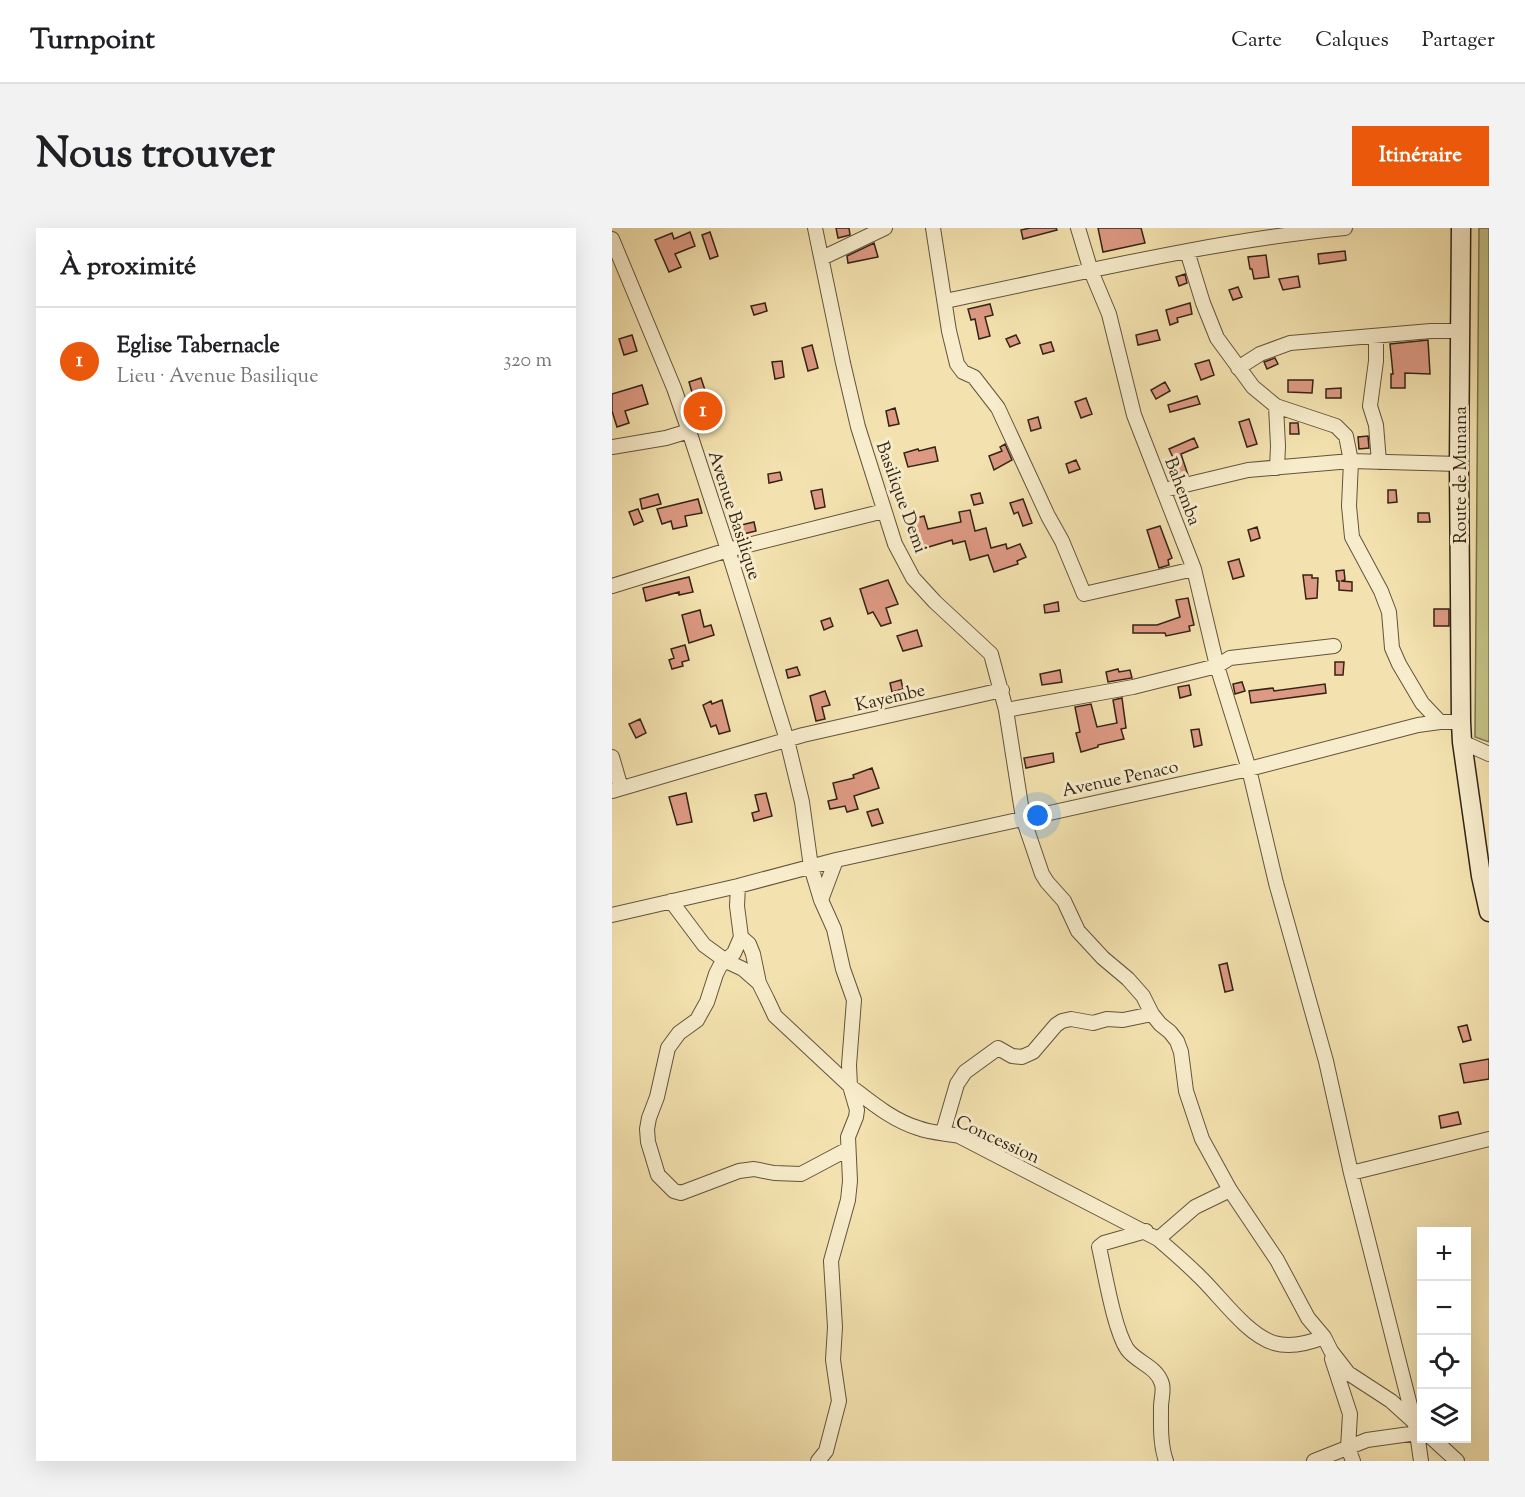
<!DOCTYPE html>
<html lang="fr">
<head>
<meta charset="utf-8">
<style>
  body { margin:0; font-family:"Sorts Mill Goudy",serif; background:#f2f2f2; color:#202124 }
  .controls { position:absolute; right:18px; bottom:18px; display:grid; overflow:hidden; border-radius:0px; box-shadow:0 6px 24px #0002 }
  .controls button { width:54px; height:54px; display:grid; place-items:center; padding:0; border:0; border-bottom:2px solid #e0e0e0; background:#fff; color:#202124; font:30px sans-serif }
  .you { position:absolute; left:426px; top:588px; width:21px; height:21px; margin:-15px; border:4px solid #fff; border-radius:50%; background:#1a73e8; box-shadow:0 0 0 9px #1a73e833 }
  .badge { display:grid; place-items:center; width:39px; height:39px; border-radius:50%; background:#ea580c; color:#fff; font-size:20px; font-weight:700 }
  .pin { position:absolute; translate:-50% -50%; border:3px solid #fff; box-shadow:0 2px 6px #0006 }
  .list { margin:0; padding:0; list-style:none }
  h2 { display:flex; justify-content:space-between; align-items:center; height:78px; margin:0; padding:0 24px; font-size:26px }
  h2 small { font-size:20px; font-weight:400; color:#757577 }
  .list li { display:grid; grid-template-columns:39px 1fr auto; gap:18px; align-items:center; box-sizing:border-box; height:108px; padding:0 24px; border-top:2px solid #e0e0e0 }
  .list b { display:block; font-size:22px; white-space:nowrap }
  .list p { margin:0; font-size:20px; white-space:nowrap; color:#757577 }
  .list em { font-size:20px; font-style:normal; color:#757577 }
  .icon { flex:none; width:33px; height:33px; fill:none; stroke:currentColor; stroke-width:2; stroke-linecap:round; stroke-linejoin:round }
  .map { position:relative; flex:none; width:877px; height:1233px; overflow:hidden; border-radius:0px }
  header { display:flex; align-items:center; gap:36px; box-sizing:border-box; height:84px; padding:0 30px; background:#fff; border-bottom:2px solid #e0e0e0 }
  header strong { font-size:28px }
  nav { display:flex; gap:33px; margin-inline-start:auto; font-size:21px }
  .intro { display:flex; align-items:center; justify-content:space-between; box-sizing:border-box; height:144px; padding:0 36px }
  h1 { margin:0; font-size:42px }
  .button { padding:15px 27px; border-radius:0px; background:#ea580c; color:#fff; font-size:21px; font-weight:700 }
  main { display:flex; gap:36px; padding:0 36px }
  aside { flex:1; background:#fff; border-radius:0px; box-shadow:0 6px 24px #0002 }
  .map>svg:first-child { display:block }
  .green { fill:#c3c185; stroke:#7b724e; stroke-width:1.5 }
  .building { fill:#dd9983; stroke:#332416; stroke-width:1.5 }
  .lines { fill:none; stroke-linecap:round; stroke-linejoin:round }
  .minor-casing { stroke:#63543c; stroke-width:16 }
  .secondary-casing { stroke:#332416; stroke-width:21 }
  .minor { stroke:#f7eccb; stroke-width:14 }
  .secondary { stroke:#f7eccb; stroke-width:18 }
  .labels { text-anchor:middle; stroke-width:6; stroke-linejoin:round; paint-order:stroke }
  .street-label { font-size:18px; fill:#332416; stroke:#f7eccb }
</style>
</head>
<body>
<header>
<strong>Turnpoint</strong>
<nav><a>Carte</a><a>Calques</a><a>Partager</a></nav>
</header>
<div class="intro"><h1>Nous trouver</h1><a class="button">Itinéraire</a></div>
<main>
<aside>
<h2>À proximité<small></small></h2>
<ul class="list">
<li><span class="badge">1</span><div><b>Eglise Tabernacle</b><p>Lieu · Avenue Basilique</p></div><em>320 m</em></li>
</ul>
</aside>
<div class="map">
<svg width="877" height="1233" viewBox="0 0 877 1233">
  <rect width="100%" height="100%" fill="#f3e2af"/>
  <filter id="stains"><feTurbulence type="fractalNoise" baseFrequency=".00333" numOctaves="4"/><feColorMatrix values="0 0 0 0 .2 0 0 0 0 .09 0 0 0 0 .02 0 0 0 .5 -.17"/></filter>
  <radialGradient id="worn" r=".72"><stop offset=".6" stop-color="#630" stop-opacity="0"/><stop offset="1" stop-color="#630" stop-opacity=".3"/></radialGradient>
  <path class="green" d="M867,0h10v514l-14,-5z"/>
  <path class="building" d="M224,0h13l1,7 -12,3z
    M418,0h26l1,2 -34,9 -2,-9z
    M486,0h43l4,15 -42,9z
    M78,4l5,14 -20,8 6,13 -12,5 -14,-32 17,-7 2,6z
    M98,4l8,24 -8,3 -8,-24z
    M262,15l4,14 -30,6 -1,-7z
    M733,23l1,9 -27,4 -1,-10z
    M654,27l3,22 -15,2 -2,-10h-2l-2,-12z
    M573,46l2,9 -8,3 -3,-9z
    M686,48l2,11 -17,3 -4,-11z
    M626,59l4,10 -9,3 -4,-10z
    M153,75l2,8 -13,4 -3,-9z
    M578,75l2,11 -15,4 1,4 -8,3 -4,-15z
    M378,76l3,11 -8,2 5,19 -11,3 -4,-20 -4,1 -3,-11z
    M545,102l3,10 -22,5 -2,-10z
    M20,107l5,16 -13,4 -5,-16z
    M404,107l4,8 -10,4 -4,-8z
    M816,112l2,34 -25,-1v15h-14v-14h2l-3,-30z
    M439,114l3,9 -11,3 -3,-9z
    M200,117l6,23 -10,3 -6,-23z
    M663,130l3,6 -11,5 -3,-7z
    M597,132l5,15 -13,5 -6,-16z
    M170,133l2,16 -9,2 -3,-17z
    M89,150l12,37 -16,4 -4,-12 3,-1 -7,-24z
    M676,152h25l-1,13 -24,-1z
    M553,154l5,9 -14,8 -5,-9z
    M30,157l6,19 -23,7 4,12 -12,4 -5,-16v-17z
    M729,160v10h-15v-9z
    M585,168l3,8 -30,8 -2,-7z
    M474,170l6,16 -11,4 -6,-16z
    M283,180l4,16 -10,2 -3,-15z
    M426,189l3,11 -10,3 -3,-11z
    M637,191l8,25 -10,3 -8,-25z
    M678,195h8l1,11h-9z
    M756,208l1,12 -10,1 -1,-12z
    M582,210l4,9 -17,7 7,21 -6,2 -13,-28z
    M393,216l7,16 -18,10 -5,-14 13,-5 -2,-4z
    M323,219l3,14 -30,6 -4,-14 14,-4 1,2z
    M464,232l4,9 -11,4 -3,-9z
    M168,244l2,8 -13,3 -1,-9z
    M210,261l3,18 -10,2 -4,-18z
    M776,262h8l1,12 -9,1z
    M368,265l3,10 -9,2 -3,-10z
    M46,266l3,10 -19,5 -2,-10z
    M86,271l4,14 -17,3 2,10 -14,3 -2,-8 -9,3 -5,-15z
    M411,271l9,24 -9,3 -5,-14 -4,2 -4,-11z
    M26,281l5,12 -9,4 -5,-13z
    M358,282l5,21 11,-3 5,20 15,-4 1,5 13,-5 6,13 -9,4 1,3 -24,8 -6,-17 -18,5 -5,-19 -12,3 -1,-4 -30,9 -9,-30 11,-3 4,13 33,-7 -2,-10z
    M806,285h11l1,9h-12z
    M142,294l2,9 -13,3 -2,-9z
    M548,298l12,32 -4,2 1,5 -10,3 -12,-38z
    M645,299l3,11 -9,3 -3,-11z
    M627,331l5,17 -11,3 -5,-17z
    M732,342l1,10 -4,1 11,1v9l-13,-1v-9h-2l-1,-10z
    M691,347h9v3h6l-1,20 -11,1z
    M77,349l4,15 -14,3v-3l-33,9 -3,-13z
    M276,352l10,24 -12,4 5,15 -10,3 -8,-14 -5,2 -8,-25z
    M576,370l6,27 -5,1 1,5 -24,5 -1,-3h-32v-8h24l23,-8 -4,-17z
    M446,374l1,9 -14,2 -1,-8z
    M822,381h15v17h-15z
    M88,382l4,17 7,-2 3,10 -25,8 -7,-28z
    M218,390l3,8 -9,4 -3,-9z
    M305,402l5,16 -19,5 -6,-15z
    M73,417l4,15 -7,2 1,4 -11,3 -3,-9 5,-2 -3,-9z
    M723,434h9l-1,13h-8z
    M185,439l3,8 -12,3 -2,-8z
    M506,441l1,3 11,-2 2,8 -24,4 -2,-10z
    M448,442l2,12 -20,3 -2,-11z
    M289,452l2,9 -11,3 -2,-9z
    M630,454l3,9 -10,3 -2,-10z
    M713,456l1,9 -75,10 -2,-12 24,-3 1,3z
    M577,457l2,10 -11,3 -2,-11z
    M213,463l5,14 -8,2 3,12 -9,2 -6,-25z
    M510,470l4,30 -5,1 3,10 -26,6v2l-17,5 -5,-19 4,-1 -5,-25 16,-3 6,23 20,-4 -4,-23z
    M110,472l8,31 -11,3 -3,-9 -5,2 -8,-22 8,-4 1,3z
    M28,491l6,14 -10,5 -7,-14z
    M587,501l3,16 -8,2 -3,-17z
    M441,525l1,9 -28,6 -2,-10z
    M260,540l7,20 -25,8 4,13 -11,3 -2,-6 -15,3 -2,-8 9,-2 -4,-16 21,-5 -1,-3z
    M74,565l6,29 -15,3 -8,-28z
    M154,565l6,23 -18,5 -2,-8 7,-2 -4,-16z
    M266,581l5,14 -11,3 -5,-14z
    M615,735l6,27 -8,2 -6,-27z
    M855,797l4,15 -8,2 -5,-15z
    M877,831v20l-25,4 -4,-19z
    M846,884l3,12 -20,4 -2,-12z"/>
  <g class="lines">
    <defs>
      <path id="minor" d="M203,0l28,135 15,64 37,117 18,34 22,24 56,52 15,56 17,108 19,56 5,8 17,19 14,30 25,27 25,21 15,17 9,18 8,10 10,8 7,9 4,11 5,39 16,48 28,51 47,70 31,58 16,19 7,14 17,22 43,28 31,28
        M321,0l16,103 8,33 6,8 11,5 24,31 50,108 14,25 22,53 110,-25
        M466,0l13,43 18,43 25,101 60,154 23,97 32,103 27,114 50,178 25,112 66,260 -50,7 -53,21
        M0,11l62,149 15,43 39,119 59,190 15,62 9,65 10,33 13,29 9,40 11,31 -5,65 1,21c21,16 42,34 68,42 13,5 27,5 41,8l199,103 37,-32 35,-17
        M575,23l16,52 14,35 36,49 23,19 60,20 10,10 5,25 -2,45 3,31 29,54 8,21 3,36 7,16 23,39 18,19
        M210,30l63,-30
        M333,73c132,-27 265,-60 400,-73
        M764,108v25l-6,45 6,19 3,37
        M626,140l22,-14 30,-11 141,-12h29
        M664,178l2,40 -1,22
        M0,219l54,-9 23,-7
        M552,262l84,-20 103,-9 108,3
        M0,358l116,-36 156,-39
        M394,482l127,-23 84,-21 13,-8 104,-12
        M850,514l27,12
        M0,529l9,31
        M0,563l191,-56 199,-45
        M126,658l-1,20 4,31 8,7 4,10 6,29 8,16 8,17 75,70 7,24 -1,7 -8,20 2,44 -2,19 -17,61 4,66 -2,33 6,41 -13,50 -8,10
        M209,672l15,-40
        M59,673l33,44 22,16 17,8 16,14
        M0,687l126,-29 98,-26 413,-91 169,-44 22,-3h21
        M129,709l-7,16 -14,13 -4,8 -9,28 -10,18 -18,13 -11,15 -11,49 -8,21 -2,11 1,13 10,33 16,16 7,2 58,-22 15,-2 20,4 27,1 47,-25
        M331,904l14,-48 8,-12 33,-24 14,8 10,1 11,-5 23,-27 6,-4 9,-2 22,4 14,-4 16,1 29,-6
        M739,945l138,-34
        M534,1003l-42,12 -5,4c6,26 15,82 28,102 10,14 30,17 35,35 2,7 -1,15 -1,23 0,18 -1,37 5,54
        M546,1011c14,12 28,24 41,37 22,21 47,58 75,67 17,5 35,0 50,-6
        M720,1131l18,55 -2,34 5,13
        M805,1205l4,28
        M820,1210l25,23"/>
      <path id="secondary" d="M849,0l-2,236 2,258 1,20 19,134 8,36"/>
    </defs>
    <use href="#minor" class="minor-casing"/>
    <use href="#secondary" class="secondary-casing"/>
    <use href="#minor" class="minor"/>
    <use href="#secondary" class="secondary"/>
  </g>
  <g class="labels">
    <g class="street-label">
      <text transform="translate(848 247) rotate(-90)" y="6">Route de Munana</text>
      <text transform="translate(571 263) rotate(69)" y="6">Bahemba</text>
      <text transform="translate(290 269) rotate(70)" y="6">Basilique Demi</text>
      <text transform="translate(123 287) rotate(72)" y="6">Avenue Basilique</text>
      <text transform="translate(278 469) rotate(-13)" y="6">Kayembe</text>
      <text transform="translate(508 550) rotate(-12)" y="6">Avenue Penaco</text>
      <text transform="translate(386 911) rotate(25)" y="6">Concession</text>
    </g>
  </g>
  <rect width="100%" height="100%" filter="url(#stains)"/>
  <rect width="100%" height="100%" fill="url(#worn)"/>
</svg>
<div class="controls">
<button>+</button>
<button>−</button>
<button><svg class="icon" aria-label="locate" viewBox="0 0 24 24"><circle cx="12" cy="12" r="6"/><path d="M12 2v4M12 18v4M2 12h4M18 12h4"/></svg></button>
<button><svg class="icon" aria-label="layers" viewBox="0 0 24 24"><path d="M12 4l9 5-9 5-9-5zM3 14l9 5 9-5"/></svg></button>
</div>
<div class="you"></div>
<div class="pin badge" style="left:91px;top:183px">1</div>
</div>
</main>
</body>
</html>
